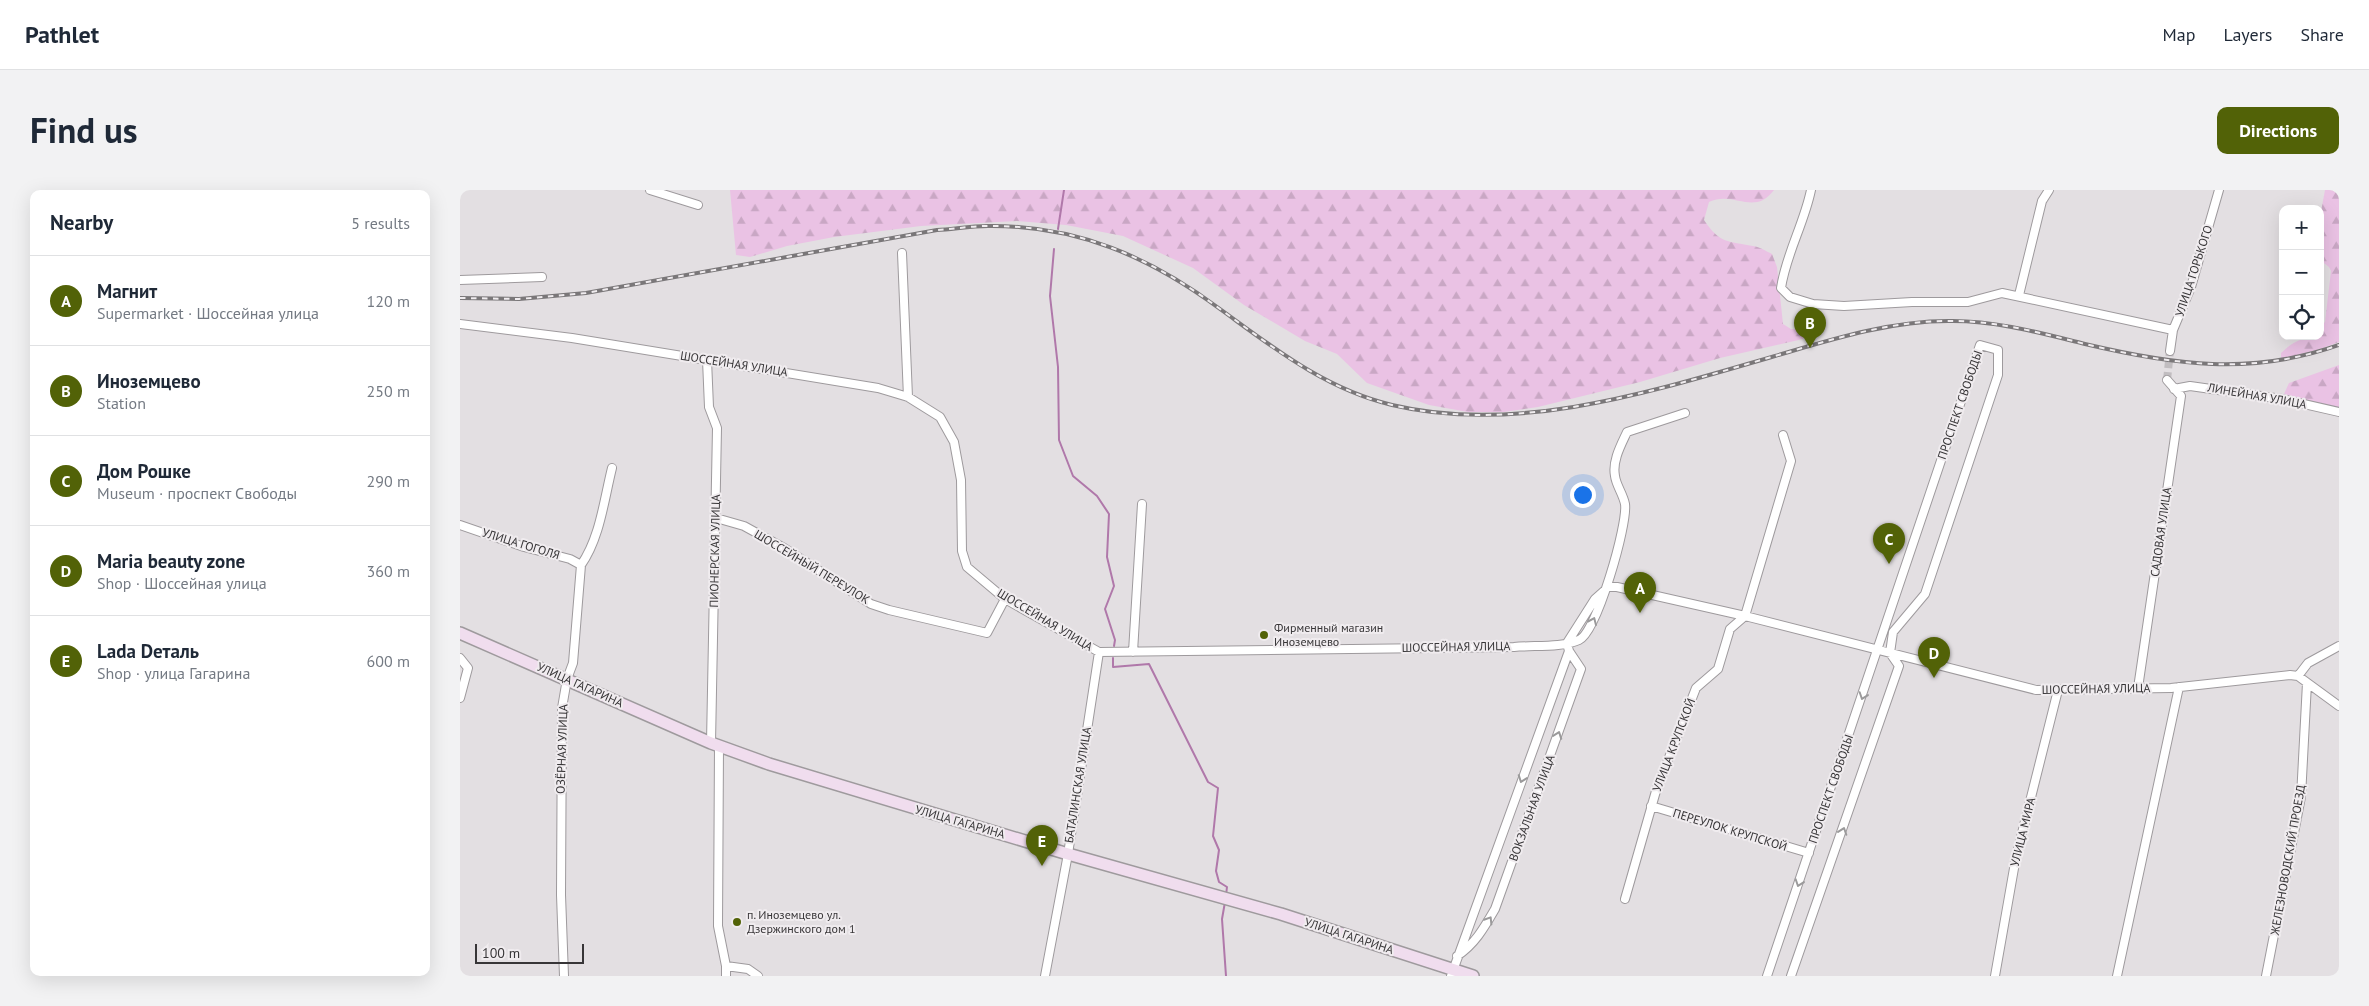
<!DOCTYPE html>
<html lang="en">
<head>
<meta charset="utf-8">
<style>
  body { margin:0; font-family:"PT Sans",sans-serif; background:#f2f2f3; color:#1f2937 }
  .controls { position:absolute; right:15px; top:15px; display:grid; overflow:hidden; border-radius:10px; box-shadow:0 5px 20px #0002 }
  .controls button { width:45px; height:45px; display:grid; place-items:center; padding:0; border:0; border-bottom:1px solid #e0e1e3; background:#fff; color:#1f2937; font:25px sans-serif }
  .scale { position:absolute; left:15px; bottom:12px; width:109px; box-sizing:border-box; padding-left:5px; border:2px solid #373537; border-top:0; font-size:14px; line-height:18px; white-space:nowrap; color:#373537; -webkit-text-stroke:4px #f0ecef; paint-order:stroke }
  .you { position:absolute; left:1122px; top:304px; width:18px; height:18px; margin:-12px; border:4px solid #fff; border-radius:50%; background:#1a73e8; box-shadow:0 0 0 8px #1a73e833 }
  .badge { display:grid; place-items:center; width:32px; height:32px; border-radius:50%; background:#526207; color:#fff; font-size:16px; font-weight:700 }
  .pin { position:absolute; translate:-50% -41px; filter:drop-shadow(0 1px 2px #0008) }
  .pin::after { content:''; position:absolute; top:26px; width:18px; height:15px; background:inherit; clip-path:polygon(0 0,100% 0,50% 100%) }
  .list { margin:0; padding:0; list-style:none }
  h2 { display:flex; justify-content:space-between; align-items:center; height:65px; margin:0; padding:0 20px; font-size:21px }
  h2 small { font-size:16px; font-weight:400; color:#747a83 }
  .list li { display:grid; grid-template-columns:32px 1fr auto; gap:15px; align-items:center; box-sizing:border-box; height:90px; padding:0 20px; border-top:1px solid #e0e1e3 }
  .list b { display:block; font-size:19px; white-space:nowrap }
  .list p { margin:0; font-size:16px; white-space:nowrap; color:#747a83 }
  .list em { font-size:16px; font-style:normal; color:#747a83 }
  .icon { flex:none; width:28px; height:28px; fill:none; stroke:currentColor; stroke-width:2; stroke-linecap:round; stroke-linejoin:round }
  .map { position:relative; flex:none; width:1879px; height:786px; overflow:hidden; border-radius:10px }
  header { display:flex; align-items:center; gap:30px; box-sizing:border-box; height:70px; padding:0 25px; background:#fff; border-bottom:1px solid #e0e1e3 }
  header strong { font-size:24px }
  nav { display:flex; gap:28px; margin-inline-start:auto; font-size:18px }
  .intro { display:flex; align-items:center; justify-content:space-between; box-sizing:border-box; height:120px; padding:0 30px }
  h1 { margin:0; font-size:35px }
  .button { padding:12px 22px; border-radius:10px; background:#526207; color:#fff; font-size:18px; font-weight:700 }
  main { display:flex; gap:30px; padding:0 30px }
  aside { flex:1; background:#fff; border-radius:10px; box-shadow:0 5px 20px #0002 }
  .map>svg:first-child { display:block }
  .forest { fill:url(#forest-firs) }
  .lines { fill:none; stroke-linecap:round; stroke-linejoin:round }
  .stream { stroke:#b078aa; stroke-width:2 }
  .minor-tunnel { stroke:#c1bdc0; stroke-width:8; stroke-dasharray:8 4; stroke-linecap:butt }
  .minor-casing { stroke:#9e9a9d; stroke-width:10 }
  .secondary-casing { stroke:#9e9a9d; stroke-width:14 }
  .minor { stroke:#fff; stroke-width:8 }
  .secondary { stroke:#f0ddee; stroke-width:11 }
  .rail-casing { stroke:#7a7779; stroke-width:4 }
  .rail { stroke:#f0ecef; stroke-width:2; stroke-dasharray:5.5; stroke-linecap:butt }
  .oneway { stroke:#9b9a9b }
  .poi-dot { fill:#526207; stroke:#f0ecef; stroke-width:2 }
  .labels { text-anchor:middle; stroke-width:4; stroke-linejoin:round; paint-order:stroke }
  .street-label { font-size:12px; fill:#373537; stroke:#f0ecef }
  .poi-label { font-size:12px; fill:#373537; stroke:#f0ecef; text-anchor:start }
</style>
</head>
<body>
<header>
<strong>Pathlet</strong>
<nav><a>Map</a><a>Layers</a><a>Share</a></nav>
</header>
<div class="intro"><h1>Find us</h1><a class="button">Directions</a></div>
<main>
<aside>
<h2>Nearby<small>5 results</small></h2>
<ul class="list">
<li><span class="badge">A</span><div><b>Магнит</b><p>Supermarket · Шоссейная улица</p></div><em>120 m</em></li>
<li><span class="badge">B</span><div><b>Иноземцево</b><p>Station</p></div><em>250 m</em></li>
<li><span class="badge">C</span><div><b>Дом Рошке</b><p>Museum · проспект Свободы</p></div><em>290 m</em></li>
<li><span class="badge">D</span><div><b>Maria beauty zone</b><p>Shop · Шоссейная улица</p></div><em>360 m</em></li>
<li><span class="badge">E</span><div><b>Lada Dеталь</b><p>Shop · улица Гагарина</p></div><em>600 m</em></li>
</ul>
</aside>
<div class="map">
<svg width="1879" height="786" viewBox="0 0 1879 786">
  <defs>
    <pattern id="forest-firs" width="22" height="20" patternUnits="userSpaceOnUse" patternTransform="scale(1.25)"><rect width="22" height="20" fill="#eac2e4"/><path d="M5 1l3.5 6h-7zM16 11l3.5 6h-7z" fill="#c9a7c4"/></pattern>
  </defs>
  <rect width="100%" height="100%" fill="#e3dfe2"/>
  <path class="forest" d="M270,0h1044c-20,27 -40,0 -65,12l-5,18c16,24 24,21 49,26 7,1 13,5 19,8l5,13 6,57 8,5 15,1v5l-3,4 -83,19 -80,24 -102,25 -34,5h-36l-39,-7 -62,-22 -30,-29 -32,-13 -61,-36 -51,-37 -70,-32 -57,-11 -49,-4 -96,5 -87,11 -47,9 -37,11 -14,-2z
    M1865,0h14v152l-19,7 -39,10v-6c11,-11 24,-17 39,-17v-9l5,-5 6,-51 -2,-4 -9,-7v-43z
    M1879,175v44l-55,-15 5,-11z"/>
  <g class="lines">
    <path class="stream" d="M598,39l6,-39
      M594,59l-4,47 8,71 1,73 14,36 24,20 12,18 -2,43 7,29 -9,23 10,31 -1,6
      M653,468v9l36,-3 59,118 10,6 -5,48 6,14 -3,21 3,11 8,5 -1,8
      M765,712l-3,17 4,57"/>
    <path class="minor-tunnel" d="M1707,190l3,-29"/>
    <defs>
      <path id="minor" d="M190,0l48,15
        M1351,0c-7,34 -25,64 -30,98l9,9 23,7 31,2 68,-4h56l34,-9 171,37
        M442,63l6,144
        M0,90l82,-3
        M1559,105l23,-94 7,-11
        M0,134l112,14 306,50 30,9 32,20 14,25 7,38 1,71 5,16 38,32 94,53 415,-5c20,-2 47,1 65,-7 18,-8 49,-116 46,-136 -2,-10 -9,-19 -10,-28 -3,-15 6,-31 12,-44l58,-19
        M1710,161l3,-21 18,-43 28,-97
        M247,170l2,47 8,21 -6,315
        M1714,199l16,-3 92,13 57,13
        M256,328l28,8 40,22 87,56 18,6 98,23 18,-34
        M0,335l64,22 46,12 11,6
        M1147,397h10l128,29 291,74 135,-2 119,-13 8,1 41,30
        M673,462l9,-148
        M0,468l8,10 -8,30
        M1838,486l10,-13 31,-17
        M1678,498l43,-292 -14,-16
        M259,556l-1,180 8,40v10
        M1191,616l158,47
        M1165,709l31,-108 40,-103 22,-19 12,-40 15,-13 46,-155 -8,-26
        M997,766c18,-12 27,-28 38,-47l86,-240 -12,-18 -2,-8 28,-44 9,-8
        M266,776l22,3 10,7
        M104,786l-3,-81 1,-187 5,-29 6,-16 8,-98c19,-27 23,-65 31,-97
        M585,786l23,-122 31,-202
        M991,786l118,-325
        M1307,786l213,-631 18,5v25l-73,219 -32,38 -3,21 9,13 -108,310
        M1535,786l21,-119 42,-167
        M1657,786l62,-289
        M1806,786l35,-179 6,-114"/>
      <path id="secondary" d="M0,443l251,110 58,21 299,90 213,60 192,62"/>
    </defs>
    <use href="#minor" class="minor-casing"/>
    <use href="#secondary" class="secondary-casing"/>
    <use href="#minor" class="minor"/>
    <use href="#secondary" class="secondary"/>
    <defs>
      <path id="rail" d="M0,108l59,1 67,-6 351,-63c17,-1 34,-4 51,-4 89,-1 162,31 232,83 54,39 105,80 172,96 126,30 262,-14 383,-49 55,-16 114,-35 173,-35 46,-1 93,12 137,23 89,21 166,32 254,1"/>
    </defs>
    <use href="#rail" class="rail-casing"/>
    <use href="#rail" class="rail"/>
  </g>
  <defs><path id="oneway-chevron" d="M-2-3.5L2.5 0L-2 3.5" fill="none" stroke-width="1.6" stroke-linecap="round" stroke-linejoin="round" transform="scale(1.25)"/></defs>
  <g class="oneway">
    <use href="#oneway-chevron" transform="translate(1133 431) rotate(-66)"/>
    <use href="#oneway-chevron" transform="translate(1403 506) rotate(109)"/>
    <use href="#oneway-chevron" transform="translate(1098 545) rotate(-70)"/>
    <use href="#oneway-chevron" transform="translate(1062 589) rotate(110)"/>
    <use href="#oneway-chevron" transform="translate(1383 641) rotate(-71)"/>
    <use href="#oneway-chevron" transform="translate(1339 693) rotate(109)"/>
    <use href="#oneway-chevron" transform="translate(1029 730) rotate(-58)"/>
  </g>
  <g class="poi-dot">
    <circle cx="804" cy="445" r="5"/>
    <circle cx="277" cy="732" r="5"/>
  </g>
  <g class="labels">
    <g class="street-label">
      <text transform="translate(1734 81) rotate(-72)" y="4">УЛИЦА ГОРЬКОГО</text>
      <text transform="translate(274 174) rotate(9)" y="4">ШОССЕЙНАЯ УЛИЦА</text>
      <text transform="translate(1797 206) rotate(10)" y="4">ЛИНЕЙНАЯ УЛИЦА</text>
      <text transform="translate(1500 215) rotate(-71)" y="4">ПРОСПЕКТ СВОБОДЫ</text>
      <text transform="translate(1701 342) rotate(-82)" y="4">САДОВАЯ УЛИЦА</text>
      <text transform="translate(61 354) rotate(17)" y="4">УЛИЦА ГОГОЛЯ</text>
      <text transform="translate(255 361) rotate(-89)" y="4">ПИОНЕРСКАЯ УЛИЦА</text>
      <text transform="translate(352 377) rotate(31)" y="4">ШОССЕЙНЫЙ ПЕРЕУЛОК</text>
      <text transform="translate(585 430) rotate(31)" y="4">ШОССЕЙНАЯ УЛИЦА</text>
      <text transform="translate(996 457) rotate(-1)" y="4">ШОССЕЙНАЯ УЛИЦА</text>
      <text transform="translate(120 495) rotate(24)" y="4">УЛИЦА ГАГАРИНА</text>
      <text transform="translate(1636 499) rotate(-1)" y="4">ШОССЕЙНАЯ УЛИЦА</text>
      <text transform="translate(1214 555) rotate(-69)" y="4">УЛИЦА КРУПСКОЙ</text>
      <text transform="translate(102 559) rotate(-88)" y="4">ОЗЁРНАЯ УЛИЦА</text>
      <text transform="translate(618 595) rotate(-81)" y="4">БАТАЛИНСКАЯ УЛИЦА</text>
      <text transform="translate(1371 599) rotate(-71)" y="4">ПРОСПЕКТ СВОБОДЫ</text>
      <text transform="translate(1072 618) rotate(-70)" y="4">ВОКЗАЛЬНАЯ УЛИЦА</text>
      <text transform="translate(500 632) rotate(16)" y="4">УЛИЦА ГАГАРИНА</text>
      <text transform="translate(1270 640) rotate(17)" y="4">ПЕРЕУЛОК КРУПСКОЙ</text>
      <text transform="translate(1563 642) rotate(-76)" y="4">УЛИЦА МИРА</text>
      <text transform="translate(1828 670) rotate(-80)" y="4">ЖЕЛЕЗНОВОДСКИЙ ПРОЕЗД</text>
      <text transform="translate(889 746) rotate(18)" y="4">УЛИЦА ГАГАРИНА</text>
    </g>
    <g class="poi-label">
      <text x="814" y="442">Фирменный магазин<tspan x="814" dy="14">Иноземцево</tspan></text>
      <text x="287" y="729">п. Иноземцево ул.<tspan x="287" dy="14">Дзержинского дом 1</tspan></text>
    </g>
  </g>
</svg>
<div class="controls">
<button>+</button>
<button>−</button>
<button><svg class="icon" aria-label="locate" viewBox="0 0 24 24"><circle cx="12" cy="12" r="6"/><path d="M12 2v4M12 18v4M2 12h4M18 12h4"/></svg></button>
</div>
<div class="scale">100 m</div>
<div class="you"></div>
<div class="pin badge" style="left:1180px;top:423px">A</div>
<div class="pin badge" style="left:1350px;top:158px">B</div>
<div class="pin badge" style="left:1429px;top:374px">C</div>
<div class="pin badge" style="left:1474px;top:488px">D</div>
<div class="pin badge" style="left:582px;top:676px">E</div>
</div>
</main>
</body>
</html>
